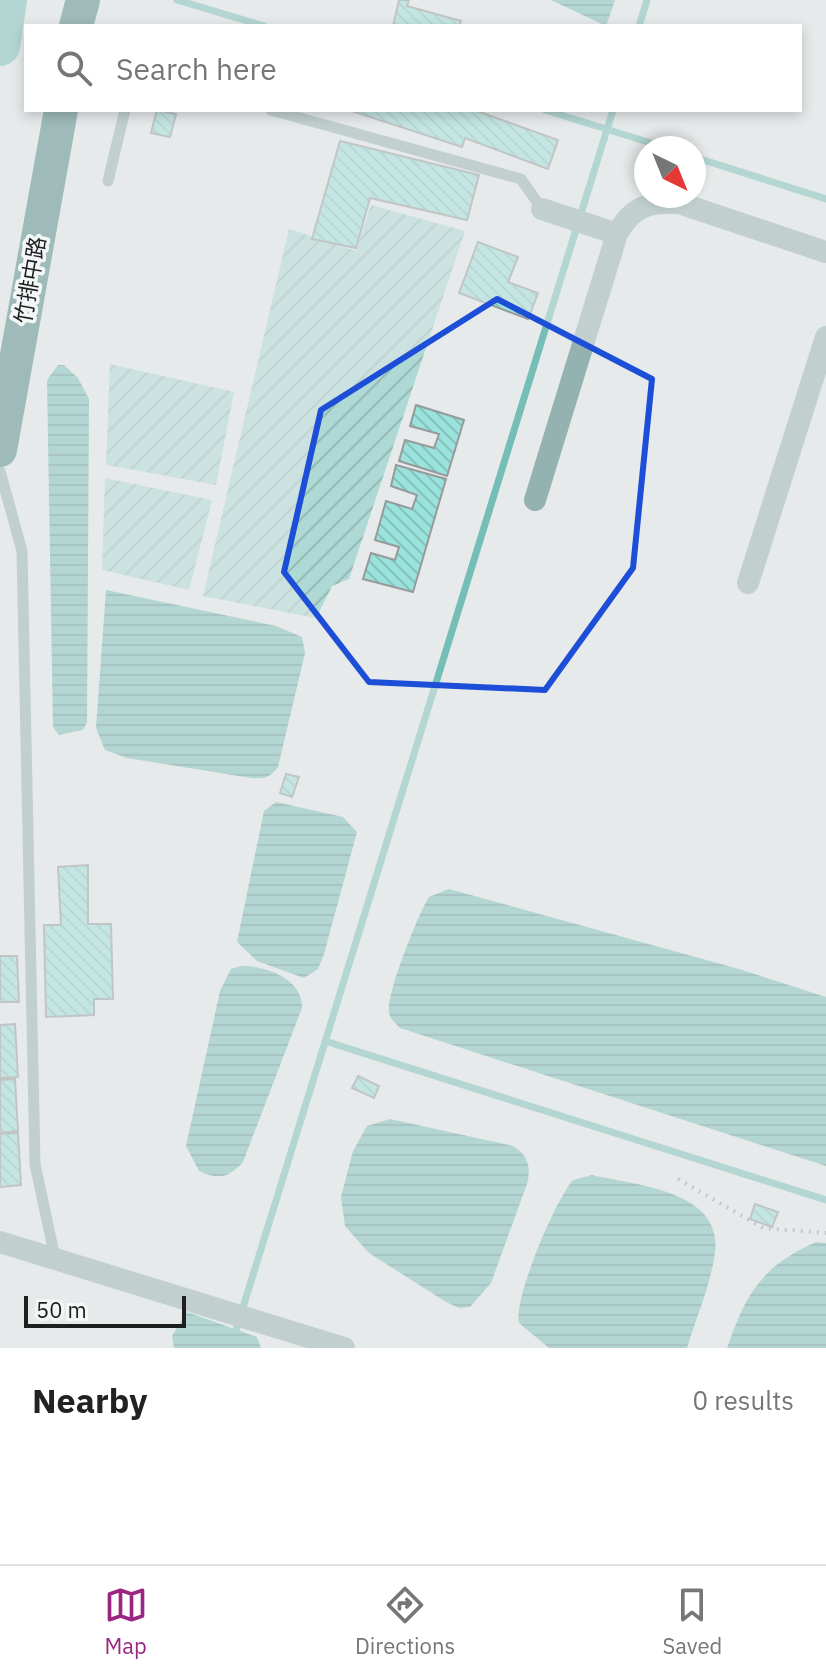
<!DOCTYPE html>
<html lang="en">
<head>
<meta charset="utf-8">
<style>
  body { margin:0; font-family:"IBM Plex Sans","Noto Sans SC",sans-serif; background:#f2f2f2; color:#222 }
  .compass { position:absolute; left:634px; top:136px; width:72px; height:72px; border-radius:50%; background:#fff; box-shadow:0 4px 12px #0003; rotate:137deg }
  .scale { position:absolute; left:24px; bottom:20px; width:162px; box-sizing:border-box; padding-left:8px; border:4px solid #1e2020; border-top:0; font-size:22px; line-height:28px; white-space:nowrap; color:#1e2020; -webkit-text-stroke:6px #f3f7f7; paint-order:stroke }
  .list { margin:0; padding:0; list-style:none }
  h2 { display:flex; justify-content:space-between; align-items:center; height:104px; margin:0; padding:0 32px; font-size:34px }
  h2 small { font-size:26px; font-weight:400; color:#767676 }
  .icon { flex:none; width:44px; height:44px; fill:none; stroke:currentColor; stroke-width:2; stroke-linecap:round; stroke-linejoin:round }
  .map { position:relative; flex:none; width:826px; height:1348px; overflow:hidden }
  .search { position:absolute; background:#fff; box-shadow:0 4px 12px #0003; left:24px; right:24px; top:24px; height:88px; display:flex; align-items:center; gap:20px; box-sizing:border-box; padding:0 28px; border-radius:0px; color:#767676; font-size:30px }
  .sheet { height:216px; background:#fff }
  nav { display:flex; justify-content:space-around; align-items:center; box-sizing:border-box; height:112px; border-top:2px solid #e0e0e0; background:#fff; font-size:22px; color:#767676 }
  nav a { display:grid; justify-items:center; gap:4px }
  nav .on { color:#9a2682 }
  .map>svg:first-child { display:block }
  .garden { fill:url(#garden-furrows) }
  .water { fill:url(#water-rules) }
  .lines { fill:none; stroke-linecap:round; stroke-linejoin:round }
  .stream { stroke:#75beb7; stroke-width:7 }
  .river { stroke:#75beb7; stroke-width:40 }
  .building { fill:url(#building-back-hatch); stroke:#979a9a; stroke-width:2 }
  .path { stroke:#9fa2a2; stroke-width:4; stroke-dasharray:2 6; stroke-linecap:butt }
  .service { stroke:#94b2af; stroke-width:11 }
  .minor { stroke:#94b2af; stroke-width:22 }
  .primary { stroke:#48837e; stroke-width:34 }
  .marked { fill:none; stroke:#1d4ed8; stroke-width:6; stroke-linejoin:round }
  .labels { text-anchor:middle; stroke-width:7; stroke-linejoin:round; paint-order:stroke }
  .street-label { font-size:22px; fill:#1e2020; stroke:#f3f7f7 }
</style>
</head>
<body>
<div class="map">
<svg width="826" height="1348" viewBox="0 0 826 1348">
  <defs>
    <pattern id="garden-furrows" width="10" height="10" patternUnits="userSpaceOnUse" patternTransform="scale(2)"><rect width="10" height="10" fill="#aed9d4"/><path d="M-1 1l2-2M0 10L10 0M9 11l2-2" fill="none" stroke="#95bab6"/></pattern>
    <pattern id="water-rules" width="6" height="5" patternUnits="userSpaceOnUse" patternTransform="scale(2)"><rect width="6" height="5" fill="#75beb7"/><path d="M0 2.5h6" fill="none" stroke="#5f9a94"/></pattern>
    <pattern id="building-back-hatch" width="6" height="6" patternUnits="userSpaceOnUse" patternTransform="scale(2)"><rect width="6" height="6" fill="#9ae3dc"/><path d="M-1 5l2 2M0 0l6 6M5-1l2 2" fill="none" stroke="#84c2bc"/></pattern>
  </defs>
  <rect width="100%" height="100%" fill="#e6eaea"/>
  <path class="garden" d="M371,205l94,26 -116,348 -17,7 -16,32 -113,-22 86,-367 67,22z
    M110,364l124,28 -18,93 -110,-20z
    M105,478l107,22 -23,90 -87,-20z"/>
  <path class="water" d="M551,0h64l-9,26z
    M58,365h6l14,13 11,21 -2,323 -4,8 -24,5 -6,-8 -6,-347z
    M106,590l170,36 26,11 3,16 -27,114c-8,11 -14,12 -27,11l-124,-20 -22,-8 -9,-22z
    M276,802l67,15 14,15 -33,122 -6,15 -14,9 -47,-17 -20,-19 27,-131z
    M449,889l290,80 87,28v169l-426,-138c-5,-5 -10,-9 -11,-16 -3,-17 29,-98 40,-115z
    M241,966c25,0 62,13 61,42l-59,154c-15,16 -24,18 -44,9l-13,-25 34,-155 11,-22z
    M390,1119l123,27c15,10 17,17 15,35l-37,102 -21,24 -11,1 -13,-6 -77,-49 -24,-27 -4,-29 12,-46 14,-25z
    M592,1175c42,10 131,15 123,77 -4,32 -19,66 -28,96h-138l-30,-25c-6,-24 37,-124 54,-143z
    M816,1242l10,1v105h-99c19,-55 35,-82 89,-106z
    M187,1312l70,25 4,11h-87l-2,-12z"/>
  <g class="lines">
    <path class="stream" d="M177,0l87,26
      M639,26l8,-26
      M545,110l122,38
      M694,157l132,42
      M325,1041l501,159
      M236,1330l377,-1220"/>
    <path class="river" d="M0,46l7,-46"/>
  </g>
  <path class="building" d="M399,0h10l-2,6 54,15 -2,5h-66z
    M157,110l19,4 -6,23 -19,-4z
    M349,110h125l84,30 -10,29 -83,-31 -3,9z
    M340,141l139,34 -12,45 -97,-22 -14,50 -44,-9z
    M478,242l40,15 -10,25 30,11 -10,26 -69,-26z
    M416,405l48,15 -17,56 -48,-15 6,-21 29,8 5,-14 -29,-8z
    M396,465l50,14 -33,113 -50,-13 8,-26 24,7 4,-13 -24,-7 11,-39 26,8 5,-14 -26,-9z
    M286,774l13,3 -7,20 -12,-4z
    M88,865v59h23l2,75h-19v16l-48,2 -2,-92h17l-3,-58z
    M0,956h17l2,46h-19z
    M15,1024l3,53 -18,1v-53z
    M358,1076l21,10 -5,12 -22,-10z
    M15,1079l3,52 -18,2v-53z
    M18,1133l3,52 -21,2v-53z
    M755,1204l23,8 -6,15 -22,-8z"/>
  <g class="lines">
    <path class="path" d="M678,1179l85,49 63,5"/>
    <path class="service" d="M271,110l250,69 21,30
      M108,181l17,-71
      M0,471l22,80 13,613 20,94"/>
    <path class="minor" d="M542,209l75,25
      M535,500l82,-266c15,-27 31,-33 62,-31l147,49
      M748,583l78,-246
      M0,1242l344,106"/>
    <path class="primary" d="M76,26l7,-26
      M0,450l61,-340"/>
  </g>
  <path d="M0 0H826V1348H0ZM497,299l155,80 -19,189 -88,122 -176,-8 -85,-110 37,-162z" fill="#e6eaea" fill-opacity=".55" fill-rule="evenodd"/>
  <path class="marked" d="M497,299l155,80 -19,189 -88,122 -176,-8 -85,-110 37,-162z"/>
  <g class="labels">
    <g class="street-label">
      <text transform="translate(30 280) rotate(-80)" y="8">竹排中路</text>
    </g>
  </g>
</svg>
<svg class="compass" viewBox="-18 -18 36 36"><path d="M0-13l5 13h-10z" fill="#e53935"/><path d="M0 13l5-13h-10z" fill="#767676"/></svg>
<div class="scale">50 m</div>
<div class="search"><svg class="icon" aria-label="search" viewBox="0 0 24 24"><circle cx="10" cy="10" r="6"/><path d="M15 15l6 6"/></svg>Search here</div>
</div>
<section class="sheet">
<h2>Nearby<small>0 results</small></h2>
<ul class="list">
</ul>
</section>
<nav>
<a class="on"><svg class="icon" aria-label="map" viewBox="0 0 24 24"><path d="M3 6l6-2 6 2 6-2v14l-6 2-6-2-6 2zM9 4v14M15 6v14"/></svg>Map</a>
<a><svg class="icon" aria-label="directions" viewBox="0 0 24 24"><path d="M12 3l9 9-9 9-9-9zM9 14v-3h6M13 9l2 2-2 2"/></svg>Directions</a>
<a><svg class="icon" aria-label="saved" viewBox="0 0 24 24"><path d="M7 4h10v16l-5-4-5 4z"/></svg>Saved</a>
</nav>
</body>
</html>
